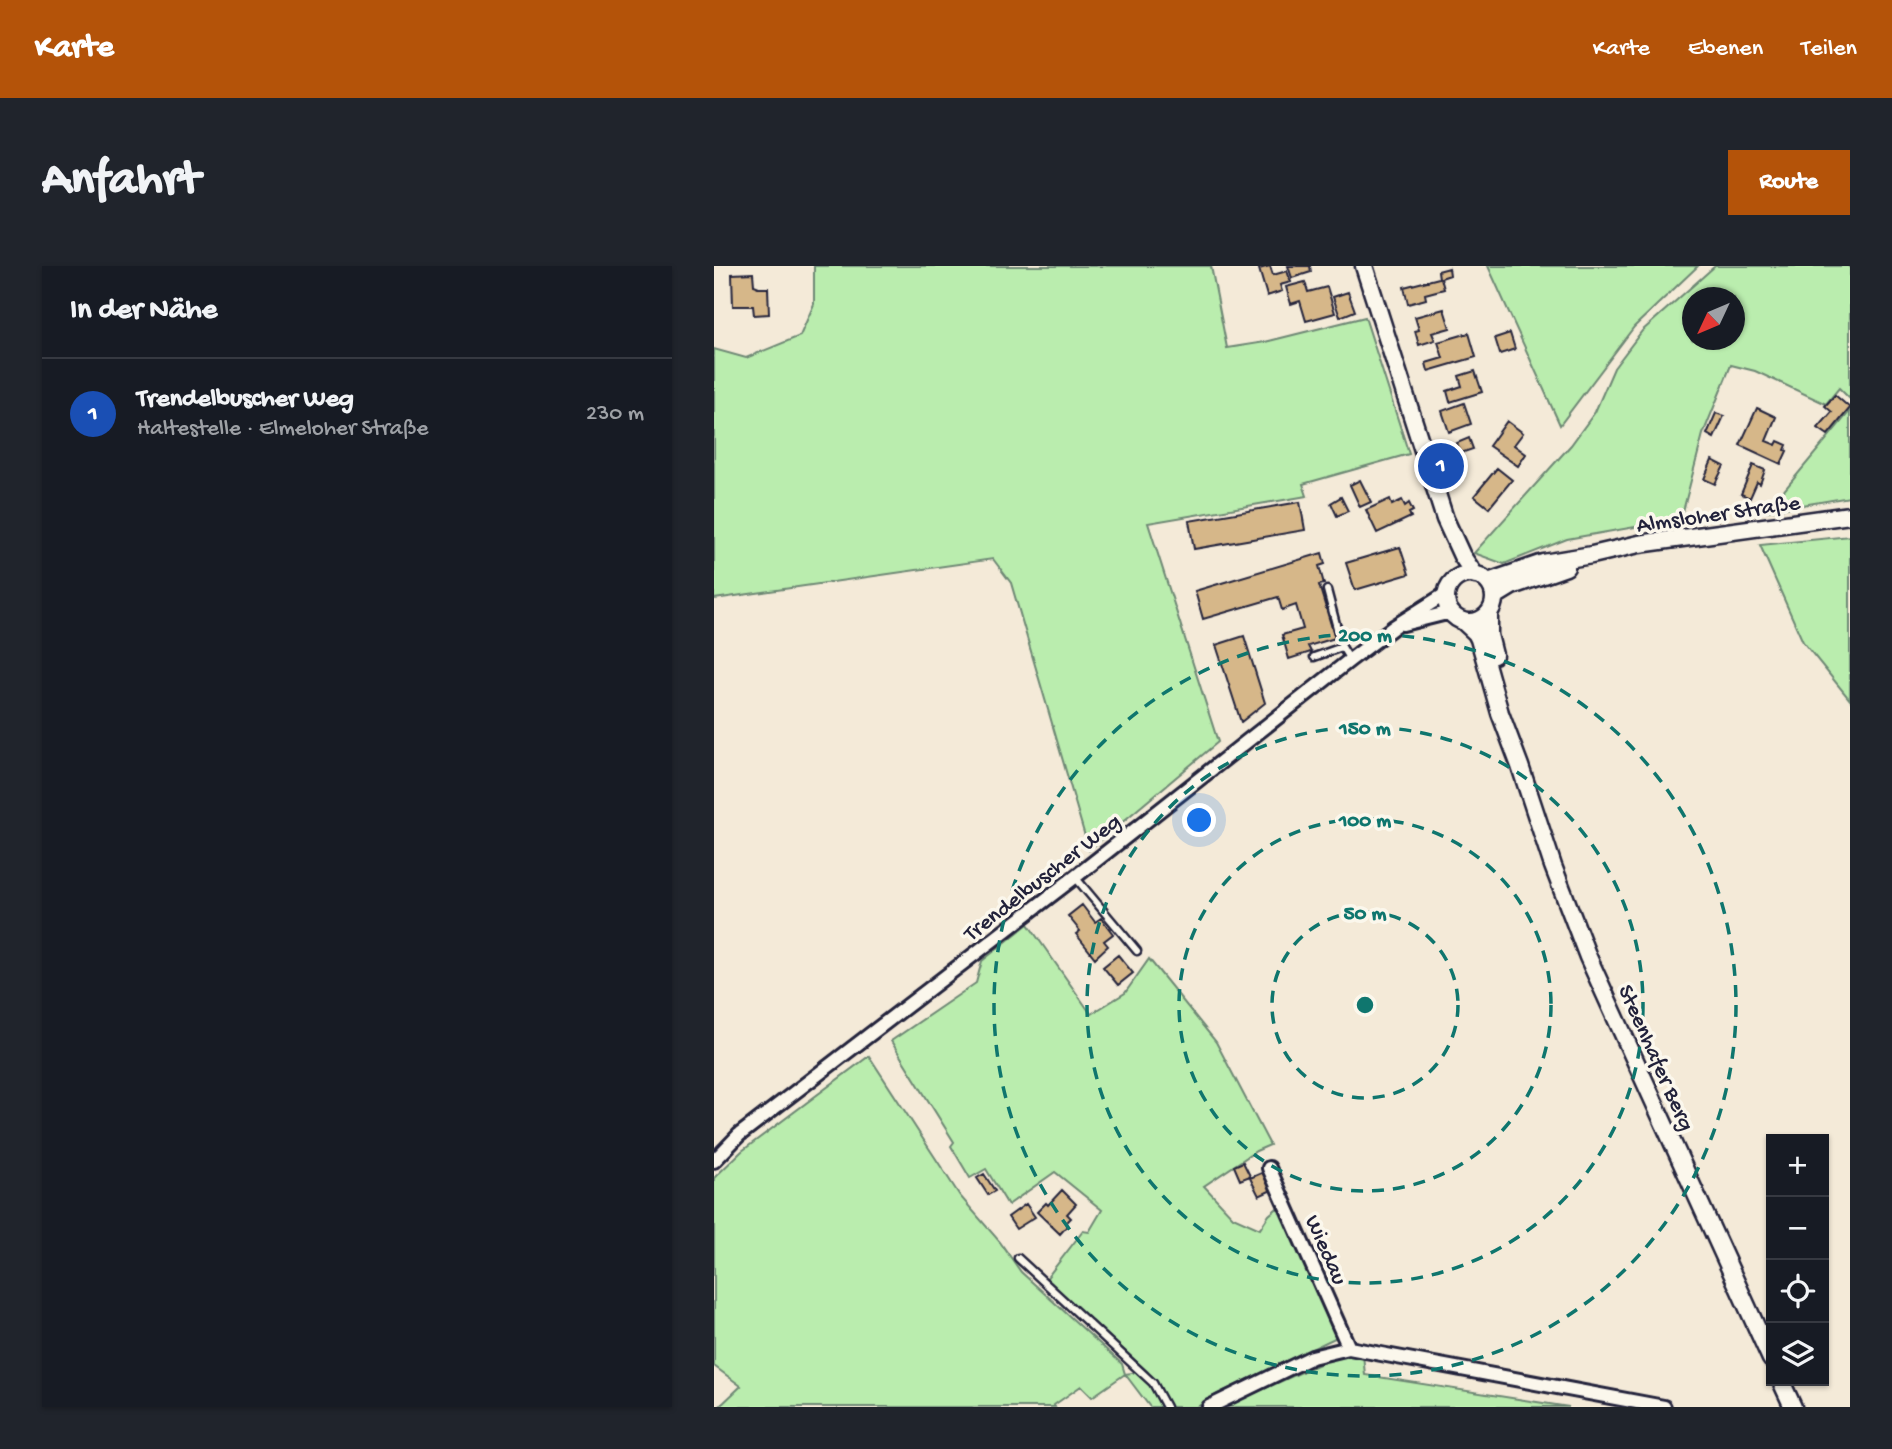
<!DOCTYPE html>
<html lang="de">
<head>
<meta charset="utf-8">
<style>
  body { margin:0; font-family:"Gochi Hand",sans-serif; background:#20242c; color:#f1f3f6 }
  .controls { position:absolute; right:21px; bottom:21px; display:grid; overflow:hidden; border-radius:0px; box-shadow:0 2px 5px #0004 }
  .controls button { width:63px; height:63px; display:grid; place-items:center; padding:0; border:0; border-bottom:2px solid #363941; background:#171b24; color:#f1f3f6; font:35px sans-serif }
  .compass { position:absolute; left:968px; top:21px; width:63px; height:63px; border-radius:50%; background:#171b24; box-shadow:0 2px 5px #0004; rotate:226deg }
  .you { position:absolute; left:486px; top:555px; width:24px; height:24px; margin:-18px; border:5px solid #fff; border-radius:50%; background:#1a73e8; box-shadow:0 0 0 10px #1a73e833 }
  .badge { display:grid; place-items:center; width:46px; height:46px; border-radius:50%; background:#b45309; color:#fff; font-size:23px; font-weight:700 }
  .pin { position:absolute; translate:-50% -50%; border:4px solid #fff; box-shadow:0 2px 7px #0006 }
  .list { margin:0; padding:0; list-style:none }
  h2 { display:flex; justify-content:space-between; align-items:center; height:91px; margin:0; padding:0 28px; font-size:30px }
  h2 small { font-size:23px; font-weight:400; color:#9ea1a6 }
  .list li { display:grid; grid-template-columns:46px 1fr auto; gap:21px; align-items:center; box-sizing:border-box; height:112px; padding:0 28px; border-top:2px solid #363941 }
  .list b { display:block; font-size:26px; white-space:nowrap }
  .list p { margin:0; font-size:23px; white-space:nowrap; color:#9ea1a6 }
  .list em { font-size:23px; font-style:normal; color:#9ea1a6 }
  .icon { flex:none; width:38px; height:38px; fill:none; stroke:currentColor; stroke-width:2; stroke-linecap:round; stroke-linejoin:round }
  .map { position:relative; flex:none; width:1136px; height:1141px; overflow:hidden; border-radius:0px }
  header { display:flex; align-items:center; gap:42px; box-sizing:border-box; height:98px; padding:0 35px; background:#b45309; color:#fff }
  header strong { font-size:33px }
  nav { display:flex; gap:38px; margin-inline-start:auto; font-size:24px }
  .intro { display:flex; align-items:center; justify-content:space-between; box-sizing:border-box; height:168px; padding:0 42px }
  h1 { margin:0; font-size:49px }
  .button { padding:18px 32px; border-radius:0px; background:#b45309; color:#fff; font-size:24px; font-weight:700 }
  main { display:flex; gap:42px; padding:0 42px }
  aside { flex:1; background:#171b24; border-radius:0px; box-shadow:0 2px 5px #0004 }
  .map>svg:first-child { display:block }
  .green { fill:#baedae; stroke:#6e8874; stroke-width:2; fill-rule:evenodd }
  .building { fill:#d6b789; stroke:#22223b; stroke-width:2 }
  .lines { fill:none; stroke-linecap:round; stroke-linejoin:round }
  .service-casing { stroke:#22223b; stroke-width:11 }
  .minor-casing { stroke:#22223b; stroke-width:18 }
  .tertiary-casing { stroke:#22223b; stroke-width:21 }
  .service { stroke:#fbf7ec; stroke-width:6 }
  .minor { stroke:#fbf7ec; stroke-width:12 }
  .tertiary { stroke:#fbf7ec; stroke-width:16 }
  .ring { fill:none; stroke:#0f766e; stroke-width:3.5; stroke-dasharray:12 9 }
  .labels { text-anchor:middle; stroke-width:7; stroke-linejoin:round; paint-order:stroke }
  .street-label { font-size:23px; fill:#22223b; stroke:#fbf7ec }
  .centre { fill:#0f766e; stroke:#fbf7ec; stroke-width:3.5 }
  .ring-label { font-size:21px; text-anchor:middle; font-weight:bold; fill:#0f766e; stroke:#fbf7ec; stroke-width:7; stroke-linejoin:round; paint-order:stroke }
</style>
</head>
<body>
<header>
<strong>Karte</strong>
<nav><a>Karte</a><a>Ebenen</a><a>Teilen</a></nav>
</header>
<div class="intro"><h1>Anfahrt</h1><a class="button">Route</a></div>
<main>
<aside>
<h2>In der Nähe<small></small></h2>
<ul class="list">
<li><span class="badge" style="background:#1a4fb4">1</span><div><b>Trendelbuscher Weg</b><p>Haltestelle · Elmeloher Straße</p></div><em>230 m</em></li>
</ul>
</aside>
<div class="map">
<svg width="1136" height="1141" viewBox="0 0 1136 1141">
  <rect width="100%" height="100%" fill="#f4ead8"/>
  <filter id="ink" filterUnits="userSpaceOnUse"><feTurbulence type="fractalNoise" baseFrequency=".0143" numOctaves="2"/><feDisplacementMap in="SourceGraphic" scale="14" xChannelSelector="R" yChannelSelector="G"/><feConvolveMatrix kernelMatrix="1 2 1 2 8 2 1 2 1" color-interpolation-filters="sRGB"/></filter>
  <g filter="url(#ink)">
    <path class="green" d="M100,0h397l16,82 38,-6 100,-25 44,137 -106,30 4,12 -159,27 70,219 -129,108 -78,-267 -18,-24 -279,40v-250l32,9 54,-22 14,-32z
      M774,0h210l-64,61 -74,98z
      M1001,0h135v133l-11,-11 -13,16 -71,-33 -24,-6 -28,69 -22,85 -114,20 -63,25 -30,-11 97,-108 24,-33 19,-44 28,-37zM978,32h42v42h-42z
      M1136,145v86l-83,14z
      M1136,270v164l-47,-58 -43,-97z
      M314,658l63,90 34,-21 24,-34 67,83 54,103 -14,6 -52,35 29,31 27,12 9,-14 12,-10 56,132 -120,57 -20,13h-47l-25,-33 -33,23 -11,-11 -27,19 1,2h-336l22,-21 -27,-20v-188l28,-27 127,-95 91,140 40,46 21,30 101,92 3,10 22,-3 -101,-92 37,-48 6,1 13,-22 -47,-38 -47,33 -22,-36 -16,9 -19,-32 3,-4 -63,-101 85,-58 6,-22z
      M649,1088l2,21 204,32h-345l111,-50z"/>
    <path class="building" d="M556,0l3,9 14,-4 4,11 -11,3 2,6 -15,5 -8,-27z
      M574,0h22l1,6 -19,6z
      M735,2l1,7 -9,3 3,11 -19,5 1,5 -18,5 -4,-17 35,-9 -1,-7z
      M39,7l1,12 3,1 1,2h10l1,26 -15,1 -1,-9h-20l-1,-32z
      M591,16l3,10 19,-5 8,26 -29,8 -6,-20 -9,3 -5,-17z
      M634,26l7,19 -15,6 -7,-20z
      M730,43l6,19 -18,5 3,7 -16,5 -4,-14 4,-1 -4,-13z
      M755,67l7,24 -48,14 -2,-8 17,-5 -5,-16z
      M796,67l5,16 -15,5 -5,-16z
      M761,105l7,21 -32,10 -3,-11 15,-5 -3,-10z
      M1121,129l15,13 -22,27 -10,-7 14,-16 -7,-6z
      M750,137l7,21 -22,8 -7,-21z
      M1043,142l19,9 -10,24 10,4 2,-4 9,4 -2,5 2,1 -6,13 -41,-19z
      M1002,147l8,3 -10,22 -7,-4z
      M793,155l16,12 -9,12 12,9 -8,12 -29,-20z
      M755,172l4,11 -12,4 -4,-10z
      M998,194l12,6 -9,18 -11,-5z
      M1039,199l12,5 -5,14 -3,-2 -7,16 -9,-4z
      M783,202l15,12 -23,28 -15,-12z
      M646,214l11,22 -11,5 -10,-22z
      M627,231l7,14 -11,5 -6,-13z
      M676,233l2,6 10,-5 3,6 4,-3 4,8 -4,2 2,4 -34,16 -11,-23z
      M586,236l5,28 -111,19 -5,-28z
      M686,281l9,27 -54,16 -9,-27z
      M608,287l3,11 -6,2 5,18 -5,1 16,53 -27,8 3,6 -22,7 -7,-24 21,-6 -7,-24 -14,5 -4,-13 -75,22 -8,-28z
      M530,370l21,67 -24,19 -25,-77z
      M368,639l13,17 6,-4 12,16 -9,7 4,5 -13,12 -19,-24 4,-3 -12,-15z
      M404,689l15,18 -15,12 -15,-18z
      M529,896l7,14 -10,4 -6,-14z
      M552,905l8,18 -15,7 -9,-18z
      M270,908l11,17 -7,4 -11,-17z
      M348,924l14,14 -9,10 4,4 -5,5 2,2 -8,9 -23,-22 9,-9 2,2z
      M312,938l9,13 -19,12 -8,-12z"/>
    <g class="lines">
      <defs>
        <path id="service" d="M613,324l15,57
          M600,391l28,-10 8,13
          M361,611l62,74
          M304,992l135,125 13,24"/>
        <path id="minor" d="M689,358l40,-10h9
          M0,895l25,-26 336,-258 275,-217 45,-34 52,-33
          M555,902l80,180
          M495,1141l103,-50 37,-9 315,59"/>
        <path id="tertiary" d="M650,0l81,253 17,37 13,19
          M732 332a24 24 0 1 1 48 0a24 24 0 1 1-48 0Z
          M774,316l55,-19 49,-8 47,-11 211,-29
          M780,331l18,-11 54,-19
          M775,348v21l5,20
          M749,355l13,12 3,6 21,74 20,53 33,100 35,91 183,402
          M1067,1115l12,26"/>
      </defs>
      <use href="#service" class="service-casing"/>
      <use href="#minor" class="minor-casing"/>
      <use href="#tertiary" class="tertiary-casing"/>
      <use href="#service" class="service"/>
      <use href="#minor" class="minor"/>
      <use href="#tertiary" class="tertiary"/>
    </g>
  </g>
  <g class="ring">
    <circle cx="651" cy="739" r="93"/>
    <circle cx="651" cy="739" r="186"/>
    <circle cx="651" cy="739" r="278"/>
    <circle cx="651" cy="739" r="371"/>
  </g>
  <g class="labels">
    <g class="street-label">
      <text transform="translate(1004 246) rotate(-8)" y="8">Almsloher Straße</text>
      <text transform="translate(327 610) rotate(-38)" y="8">Trendelbuscher Weg</text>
      <text transform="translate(944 791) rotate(66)" y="8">Steenhafer Berg</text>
      <text transform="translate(614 983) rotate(66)" y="8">Wiedau</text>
    </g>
  </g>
  <circle cx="651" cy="739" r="10" class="centre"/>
  <g class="ring-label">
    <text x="651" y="375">200 m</text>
    <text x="651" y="468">150 m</text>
    <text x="651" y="560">100 m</text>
    <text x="651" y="653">50 m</text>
  </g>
</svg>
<div class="controls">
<button>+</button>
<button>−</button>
<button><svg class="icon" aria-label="locate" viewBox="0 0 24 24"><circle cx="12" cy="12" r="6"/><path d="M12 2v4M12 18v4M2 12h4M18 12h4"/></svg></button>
<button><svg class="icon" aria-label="layers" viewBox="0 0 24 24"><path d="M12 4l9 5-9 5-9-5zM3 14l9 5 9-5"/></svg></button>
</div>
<svg class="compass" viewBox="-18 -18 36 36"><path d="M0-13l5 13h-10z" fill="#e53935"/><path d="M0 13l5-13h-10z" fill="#9ea1a6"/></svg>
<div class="you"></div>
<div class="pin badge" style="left:727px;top:200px;background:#1a4fb4">1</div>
</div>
</main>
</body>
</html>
